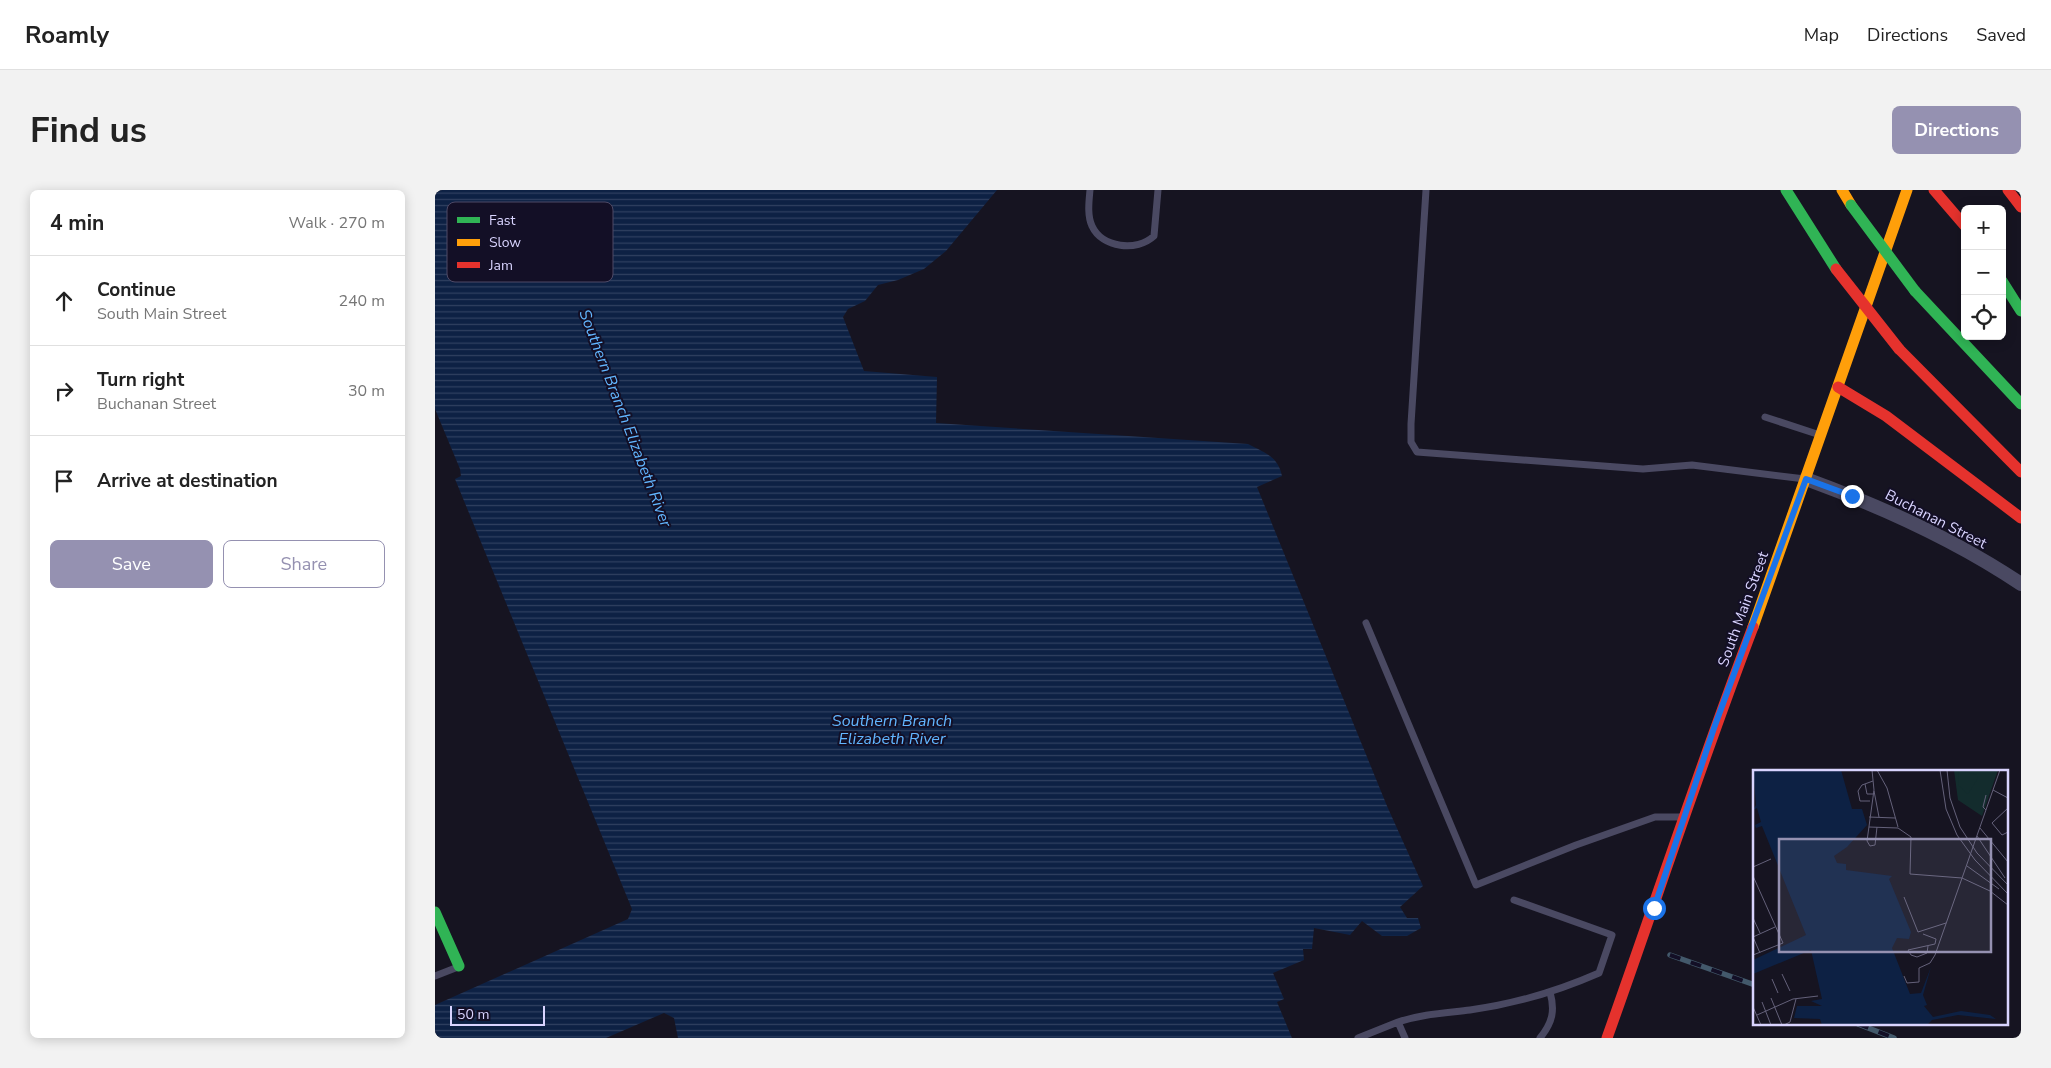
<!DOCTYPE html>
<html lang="en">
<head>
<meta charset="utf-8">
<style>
  body { margin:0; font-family:"Nunito Sans",sans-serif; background:#f2f2f2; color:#222 }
  .controls { position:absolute; right:15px; top:15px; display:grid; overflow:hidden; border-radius:8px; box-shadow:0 2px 12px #0003 }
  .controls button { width:45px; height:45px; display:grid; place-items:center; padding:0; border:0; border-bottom:1px solid #e0e0e0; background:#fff; color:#222; font:25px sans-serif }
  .scale { position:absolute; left:15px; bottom:12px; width:95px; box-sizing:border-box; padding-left:5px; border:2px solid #d9d4ff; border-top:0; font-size:14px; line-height:18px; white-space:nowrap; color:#d9d4ff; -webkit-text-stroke:4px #130f26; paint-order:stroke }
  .stop { position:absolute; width:15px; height:15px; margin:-11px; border:4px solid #1a73e8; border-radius:50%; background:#fff }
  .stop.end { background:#1a73e8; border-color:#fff; box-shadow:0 1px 5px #0008 }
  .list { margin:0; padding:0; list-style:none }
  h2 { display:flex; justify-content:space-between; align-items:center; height:65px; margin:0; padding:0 20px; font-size:21px }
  h2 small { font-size:16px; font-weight:400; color:#767676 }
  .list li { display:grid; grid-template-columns:32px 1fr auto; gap:15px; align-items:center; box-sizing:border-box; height:90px; padding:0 20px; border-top:1px solid #e0e0e0 }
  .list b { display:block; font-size:19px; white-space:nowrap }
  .list p { margin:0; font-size:16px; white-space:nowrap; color:#767676 }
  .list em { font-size:16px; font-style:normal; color:#767676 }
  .actions { display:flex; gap:10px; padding:15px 20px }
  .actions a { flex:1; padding:11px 0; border:1px solid #9591b1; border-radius:8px; text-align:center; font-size:18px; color:#9591b1 }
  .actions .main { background:#9591b1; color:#fff }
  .icon { flex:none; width:28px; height:28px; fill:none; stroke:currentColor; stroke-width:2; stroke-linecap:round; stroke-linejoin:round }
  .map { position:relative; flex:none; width:1586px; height:848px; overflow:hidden; border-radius:8px }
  header { display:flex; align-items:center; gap:30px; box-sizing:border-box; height:70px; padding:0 25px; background:#fff; border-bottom:1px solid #e0e0e0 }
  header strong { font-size:24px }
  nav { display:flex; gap:28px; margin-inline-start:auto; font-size:18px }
  .intro { display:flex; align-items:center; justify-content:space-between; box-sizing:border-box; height:120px; padding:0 30px }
  h1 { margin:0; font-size:35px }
  .button { padding:12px 22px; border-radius:8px; background:#9591b1; color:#fff; font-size:18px; font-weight:700 }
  main { display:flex; gap:30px; padding:0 30px }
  aside { flex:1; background:#fff; border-radius:8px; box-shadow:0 2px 12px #0003 }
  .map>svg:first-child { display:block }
  .water { fill:url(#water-rules) }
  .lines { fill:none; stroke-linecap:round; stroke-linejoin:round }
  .lane { stroke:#4a4962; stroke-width:7 }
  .street { stroke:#4a4962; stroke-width:14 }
  .fast { stroke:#30b455; stroke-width:11 }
  .slow { stroke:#ff9f0a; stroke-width:11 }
  .jam { stroke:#e5322d; stroke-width:11 }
  .rail-casing { stroke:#43596b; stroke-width:5.5 }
  .rail { stroke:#130f26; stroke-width:4; stroke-dasharray:11; stroke-linecap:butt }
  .fast-bridge { stroke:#30b455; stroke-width:11 }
  .jam-bridge { stroke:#e5322d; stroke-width:11 }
  .route { stroke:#1a73e8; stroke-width:6 }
  .labels { text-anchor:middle; stroke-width:4; stroke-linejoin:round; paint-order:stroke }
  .street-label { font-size:15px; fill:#d9d4ff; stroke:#130f26 }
  .water-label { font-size:16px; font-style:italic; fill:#62b6ff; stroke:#130f26 }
  .inset-road { fill:none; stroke:#64617a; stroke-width:1 }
  .view { fill:#9591b1; fill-opacity:0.15; stroke:#9591b1; stroke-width:2.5 }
  .inset-edge { fill:none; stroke:#d9d4ff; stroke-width:2.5 }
  .key { fill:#130f26; stroke:#4e4a67; stroke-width:1 }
  .key-label { font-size:14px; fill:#d9d4ff }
</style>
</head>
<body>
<header>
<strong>Roamly</strong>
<nav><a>Map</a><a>Directions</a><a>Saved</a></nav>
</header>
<div class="intro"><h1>Find us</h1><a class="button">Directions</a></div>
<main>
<aside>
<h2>4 min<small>Walk · 270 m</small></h2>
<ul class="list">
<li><svg class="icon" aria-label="ahead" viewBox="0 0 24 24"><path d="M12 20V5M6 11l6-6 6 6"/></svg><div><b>Continue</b><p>South Main Street</p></div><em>240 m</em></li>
<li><svg class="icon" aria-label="right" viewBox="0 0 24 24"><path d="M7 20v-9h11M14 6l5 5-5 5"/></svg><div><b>Turn right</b><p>Buchanan Street</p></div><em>30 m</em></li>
<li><svg class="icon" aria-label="arrive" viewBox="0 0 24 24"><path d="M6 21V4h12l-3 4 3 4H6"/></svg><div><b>Arrive at destination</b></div></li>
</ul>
<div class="actions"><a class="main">Save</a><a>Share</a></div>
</aside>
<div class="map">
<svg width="1586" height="848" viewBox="0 0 1586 848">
  <defs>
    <pattern id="water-rules" width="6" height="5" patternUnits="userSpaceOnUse" patternTransform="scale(1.25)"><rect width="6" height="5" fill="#0d2144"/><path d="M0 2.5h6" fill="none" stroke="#304060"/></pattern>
  </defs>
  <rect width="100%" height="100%" fill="#161421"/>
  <path class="water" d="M0,0h562l-51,61 -22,18 -26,11 -20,5 -13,16 -17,8 -5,8 21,54 73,6 -1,46 312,21c17,9 30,12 34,32l-25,11 130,319 36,80 -23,21 7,11h11l3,10 -14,8h-25l-20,-15 -12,14 -36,-7 -2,21h-9l1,11 -31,13 11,26 -7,3 15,36h-614l-4,-20 -10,-5 -58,25h-171v-33l193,-86 4,-10 -177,-430 6,-3 -1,-7 -25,-60z"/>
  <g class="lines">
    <path class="lane" d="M655,0c-1,11 -3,25 2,36 10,22 45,26 62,10l4,-46
      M991,0l-15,234v18l6,10 226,17 49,-4 113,14
      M1330,227l55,18
      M931,433l110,262 100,-40 79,-28h27
      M0,786l23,-9
      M923,848l40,-16
      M970,848l-7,-16c24,-8 47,-9 72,-12 44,-6 88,-19 129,-37l13,-38 -98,-35
      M1105,848c13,-16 15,-28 10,-46"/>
    <path class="street" d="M1371,289c74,27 148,60 215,105"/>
    <path class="fast" d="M1351,0l50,79
      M1567,91l19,30
      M1480,101l106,113
      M0,722l24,54"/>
    <path class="slow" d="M1407,0l9,15
      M1318,437l154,-437"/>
    <path class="jam" d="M1499,0l31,36
      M1573,0l13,17
      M1464,159l122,123
      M1403,197l48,29 135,102
      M1172,848c49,-137 94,-275 146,-411"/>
    <defs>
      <path id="rail" d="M1235,765l85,30
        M1423,834l36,14"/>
    </defs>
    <use href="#rail" class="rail-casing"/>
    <use href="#rail" class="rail"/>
    <path class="fast-bridge" d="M1416,15l64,86"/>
    <path class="jam-bridge" d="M1401,79l63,80"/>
  </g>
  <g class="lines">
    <path class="route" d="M1219,718l60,-180 92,-249 46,17"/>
  </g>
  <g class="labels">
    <g class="street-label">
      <text transform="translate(1501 329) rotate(27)" y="5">Buchanan Street</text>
      <text transform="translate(1308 419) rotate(-70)" y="5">South Main Street</text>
    </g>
    <g class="water-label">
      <text transform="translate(191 228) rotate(69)" y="6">Southern Branch Elizabeth River</text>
      <text x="457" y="536">Southern Branch<tspan x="457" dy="18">Elizabeth River</tspan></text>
    </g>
  </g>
  <g transform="translate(1318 580)">
    <rect width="255" height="255" fill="#161421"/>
    <path d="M201,0h44l-16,46 -24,-16z" fill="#132c2d"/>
    <path d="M205,0l19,5 1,3 -10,16 -9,-8z" fill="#132c2d"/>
    <path d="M0,0h88l11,39h10l5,16 -20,22 -13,9 3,7 9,1v6l46,6 -3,3 22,53 -2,7 -12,-1 -5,10 18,46 11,-1 10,-26 -8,28 4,10 -3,1 9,11 28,-6 29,4 6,4 -38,-4 -26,5 -5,5h-105l-2,-6 -26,-1 3,-12h25l-11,-5 11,-2 -11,-49 -58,24v-14l53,-25 -44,-109 -6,2 -1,-3 6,-3 -4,-14 -4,2 3,-5z" fill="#0d2144"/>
    <path class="inset-road" d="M119,0l2,20 -7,51 3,5 5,-1 2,-18M124,0l10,18 11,39M187,0l6,39 11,26 18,25 33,34M194,0l3,28 10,29 17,26 31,32M112,14l2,10h6M240,20l15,8M121,21l5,26M117,31h-10l-2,-10 4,-6 11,-4M255,38l-16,15 10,12 6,-3M233,40l-3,-3 3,-12M116,47l26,1M116,57l29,1 13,9 -1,37 52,4 28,13 18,14M227,58l28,34M224,66l28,42M214,96l32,23M0,97l18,-8M0,106l30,67 -30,12M151,127l14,35 28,-9M0,148l7,15M170,164l13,5 -1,5 -27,6 3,5 6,2 10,-4 1,-7M0,167l22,-10M0,167l7,16M29,204l8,17M151,206l3,7 12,-1v-14l11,-5 5,-8 65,-185M19,209l6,14M18,228l11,27M9,232l9,23M0,237l8,18M4,245l36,-16 25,-3M31,255l6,-3 6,-23"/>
    <path class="view" d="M26,69h212v113h-212z"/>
    <rect width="255" height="255" class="inset-edge"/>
  </g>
  <rect x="12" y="12" width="166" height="80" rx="8" class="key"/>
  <rect x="22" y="27" width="23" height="6" fill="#30b455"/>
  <rect x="22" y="49" width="23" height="7" fill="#ff9f0a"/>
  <rect x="22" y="72" width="23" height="6" fill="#e5322d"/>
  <g class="key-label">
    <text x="54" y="35">Fast</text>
    <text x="54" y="57">Slow</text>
    <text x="54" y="80">Jam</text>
  </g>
</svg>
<div class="controls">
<button>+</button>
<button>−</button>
<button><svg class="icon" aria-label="locate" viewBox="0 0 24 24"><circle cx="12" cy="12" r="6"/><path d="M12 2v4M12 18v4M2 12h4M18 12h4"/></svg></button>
</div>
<div class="scale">50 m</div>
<div class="stop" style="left:1219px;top:718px"></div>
<div class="stop end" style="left:1417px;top:306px"></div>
</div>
</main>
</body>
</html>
